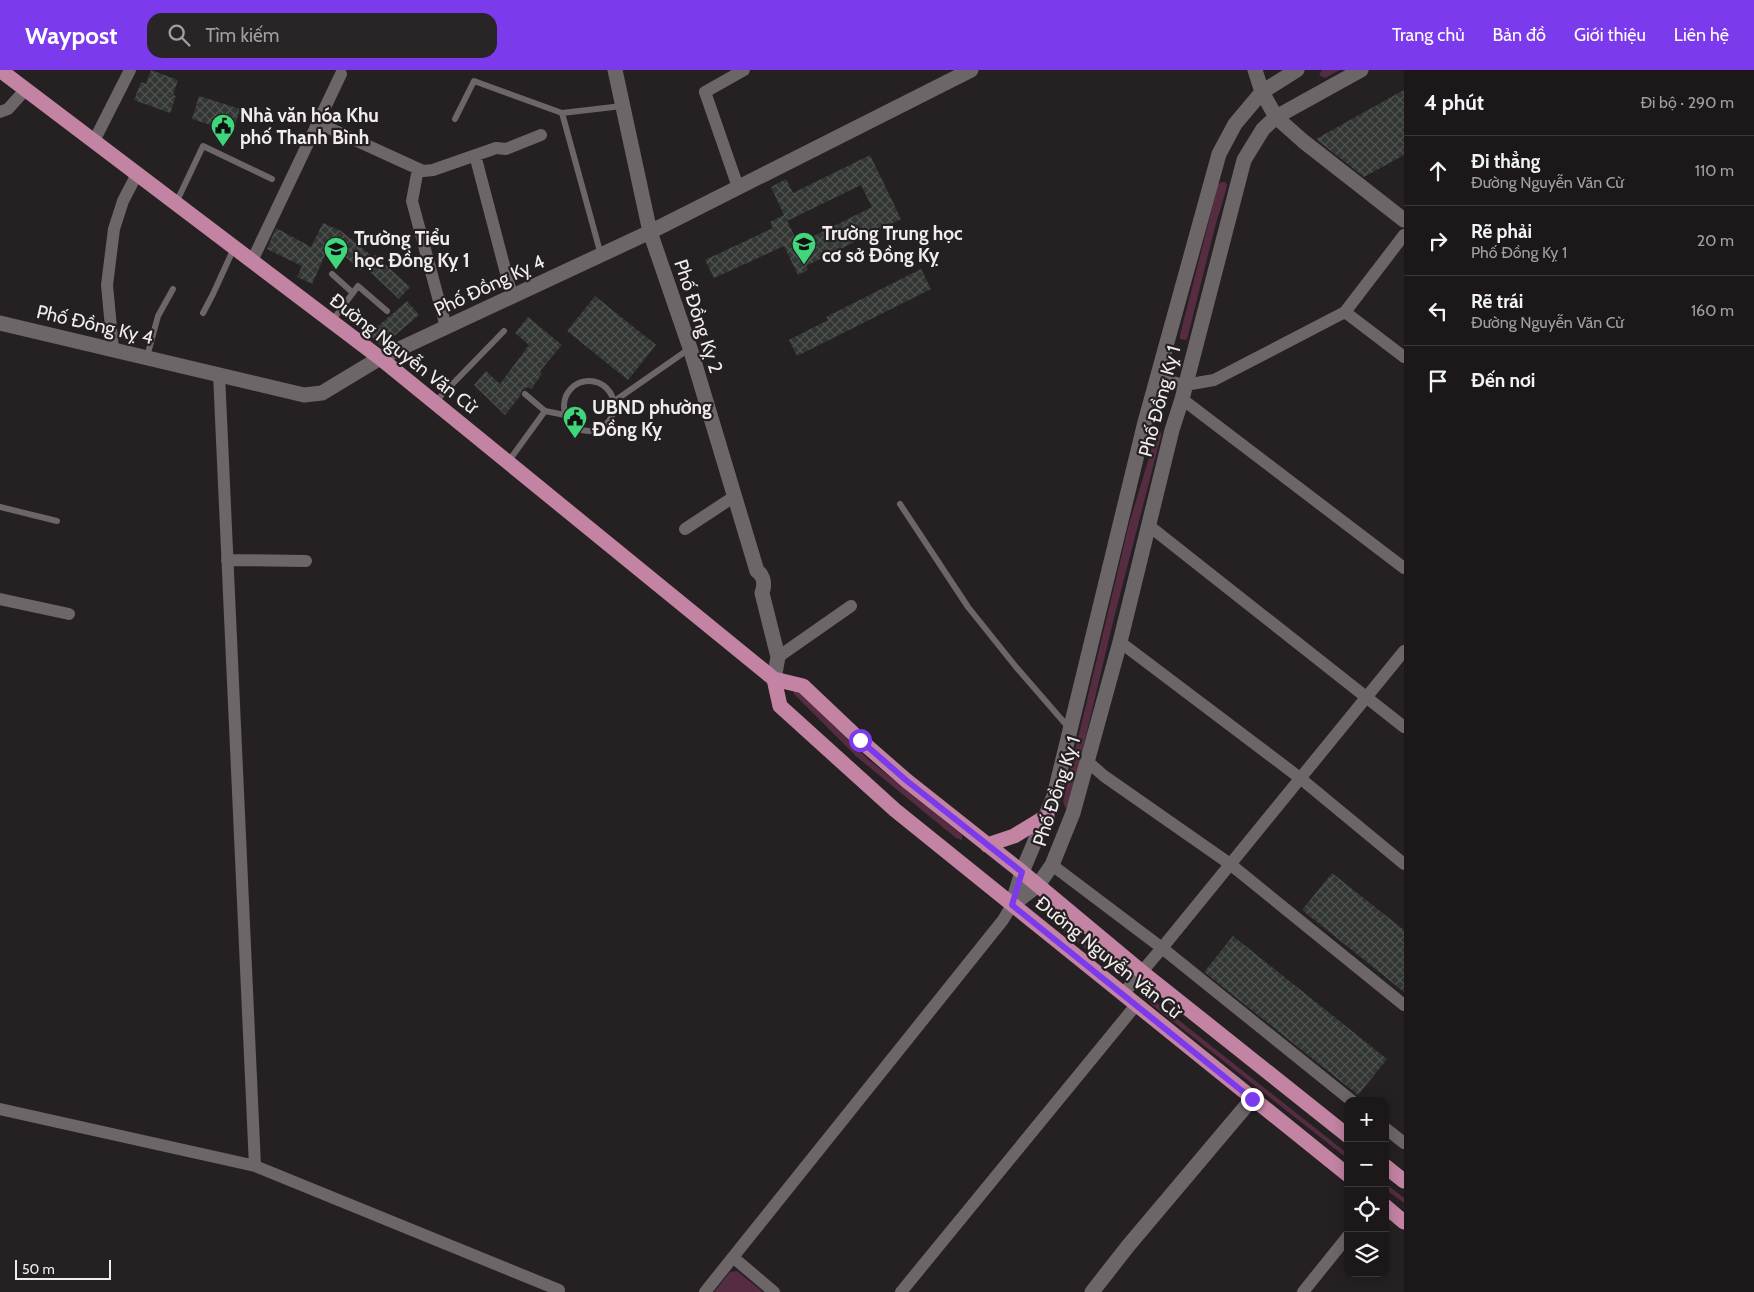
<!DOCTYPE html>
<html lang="vi">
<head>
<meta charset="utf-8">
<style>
  body { margin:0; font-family:Cabin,sans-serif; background:#292527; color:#f1f3f6 }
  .controls { position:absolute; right:15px; bottom:15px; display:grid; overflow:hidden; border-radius:10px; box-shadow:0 2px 12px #0003 }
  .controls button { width:45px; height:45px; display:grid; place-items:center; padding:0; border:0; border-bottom:1px solid #3a3739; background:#1c181a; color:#f1f3f6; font:25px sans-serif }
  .scale { position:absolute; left:15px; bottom:12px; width:96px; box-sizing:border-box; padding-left:5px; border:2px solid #f1edef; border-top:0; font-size:14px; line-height:18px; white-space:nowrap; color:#f1edef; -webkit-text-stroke:4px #252022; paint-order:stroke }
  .stop { position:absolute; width:15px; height:15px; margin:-11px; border:4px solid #7c3aed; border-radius:50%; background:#fff }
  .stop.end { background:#7c3aed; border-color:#fff; box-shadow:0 1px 5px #0008 }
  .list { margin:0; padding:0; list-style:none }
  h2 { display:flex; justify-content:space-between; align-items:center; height:65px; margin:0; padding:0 20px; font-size:21px }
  h2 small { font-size:16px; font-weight:400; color:#a0a0a2 }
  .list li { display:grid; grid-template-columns:32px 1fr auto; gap:15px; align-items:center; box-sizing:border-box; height:70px; padding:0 20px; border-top:1px solid #3a3739 }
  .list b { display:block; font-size:19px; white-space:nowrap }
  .list p { margin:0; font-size:16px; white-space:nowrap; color:#a0a0a2 }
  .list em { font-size:16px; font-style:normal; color:#a0a0a2 }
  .icon { flex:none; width:28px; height:28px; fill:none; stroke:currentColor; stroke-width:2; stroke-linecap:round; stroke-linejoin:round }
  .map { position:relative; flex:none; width:1404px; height:1222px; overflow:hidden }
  header { display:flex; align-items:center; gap:30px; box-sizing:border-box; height:70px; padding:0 25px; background:#7c3aed; color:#fff }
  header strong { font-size:24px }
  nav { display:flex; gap:28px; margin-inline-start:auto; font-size:18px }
  .search { width:350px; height:45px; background:#292527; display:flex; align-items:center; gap:12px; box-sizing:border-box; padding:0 18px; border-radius:15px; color:#a0a0a2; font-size:19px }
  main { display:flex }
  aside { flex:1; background:#1c181a }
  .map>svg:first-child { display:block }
  .grass { fill:#552c41 }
  .building { fill:url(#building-cross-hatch); fill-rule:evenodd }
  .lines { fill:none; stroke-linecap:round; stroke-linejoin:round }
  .lane { stroke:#6d6669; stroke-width:6 }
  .street { stroke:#6d6669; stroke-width:12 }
  .secondary { stroke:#6d6669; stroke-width:15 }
  .primary { stroke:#c383a3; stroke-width:15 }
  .route { stroke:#7c3aed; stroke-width:6 }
  .labels { text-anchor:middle; stroke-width:4.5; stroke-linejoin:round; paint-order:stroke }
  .poi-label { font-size:19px; font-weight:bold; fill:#f1edef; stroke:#252022; text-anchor:start }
  .street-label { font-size:19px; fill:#f1edef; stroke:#252022 }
</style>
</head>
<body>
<header>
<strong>Waypost</strong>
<div class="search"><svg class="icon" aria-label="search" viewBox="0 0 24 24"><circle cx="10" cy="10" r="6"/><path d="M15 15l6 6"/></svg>Tìm kiếm</div>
<nav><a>Trang chủ</a><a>Bản đồ</a><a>Giới thiệu</a><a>Liên hệ</a></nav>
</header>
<main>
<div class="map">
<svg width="1404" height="1222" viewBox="0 0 1404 1222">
  <defs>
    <pattern id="building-cross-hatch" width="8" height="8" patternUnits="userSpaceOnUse" patternTransform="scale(1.25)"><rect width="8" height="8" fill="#323733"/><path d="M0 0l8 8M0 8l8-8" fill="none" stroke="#505451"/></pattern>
  </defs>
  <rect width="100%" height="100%" fill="#252022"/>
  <path class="grass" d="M1322,0h18l-15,8 -6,-3z
    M1221,112h4l2,2 -1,6 -11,37 -27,109 -2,4 -6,-1v-4l38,-150z
    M1157,361l4,1v4l-48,186 -42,177 -4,8 -2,1 -2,-7 66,-277z
    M793,620h4l72,70 93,75v5l-6,-2 -99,-81 -63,-63z
    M1060,856h4l50,41 -1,3 -54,-42z
    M1152,929l196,155v5l-197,-155 -1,-3z
    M1385,1113l19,15v5l-19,-14z
    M737,1201l26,21h-49l16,-20z"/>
  <path class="building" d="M151,0l27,10 -5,15 3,1 -6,17 -36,-13 7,-18 5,2z
    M1404,20v65l-40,22 -48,-38z
    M199,26l41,13 -7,23 -41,-13z
    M870,85l31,64 -95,47 2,4 -10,5 -14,-29 -70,32 -9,-18 68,-32 -3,-6 14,-7 -13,-28 15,-8 7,14zM861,115l11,22 -74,37 -12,-26 1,3z
    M323,153l18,8 32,26 2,-2 35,32 -11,12 -35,-33 -3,4 -31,-26 -18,40 -15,-7 5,-11 -35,-17 9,-21 35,19z
    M921,199l10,20 -134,67 -8,-16 39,-20 -2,-3z
    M595,226l61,49 -28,35 -61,-49z
    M407,231l12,14 -38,32 -12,-13z
    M528,247l34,28 -22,26 2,3 -11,15 -3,-2 -6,3 -2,6 -15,19 -31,-30 12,-14 14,13 29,-39 -14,-12z
    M1332,803l72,57v62l-102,-82z
    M1233,866l154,123 -29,36 -154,-123z"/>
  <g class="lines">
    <path class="lane" d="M562,43l39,142
      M455,49l19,-38 88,32 60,-7
      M176,133l27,-57 69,33
      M332,204l21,19
      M203,243l10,-19 21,-46
      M332,251l26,-35 29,25
      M147,287l11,-41 15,-27
      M564 336a25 25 0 1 1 50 0a25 25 0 1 1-50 0Z
      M435,332l69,-71
      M613,332l76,-53
      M545,341l20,4
      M508,392l37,-51 -20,-17
      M900,434l68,103 48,60 53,61
      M0,437l57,14"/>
    <path class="street" d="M0,42l8,-3 18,-20
      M318,53l105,48 10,-1 63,-22 10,1 35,-14
      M94,71l36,-71
      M475,85l37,141
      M418,99l-6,32 34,126
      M738,117l-33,-95 39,-22
      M252,191l89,-187
      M1345,242l59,45
      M113,279l-6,-64 7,-56 9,-28 14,-27
      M219,304l36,792
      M1156,308l29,7 29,-5 131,-68 59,-77
      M1182,329l222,169
      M1148,455l256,202
      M685,459l50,-33
      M227,490l79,1
      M0,529l69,15
      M1120,572l180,136 104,86
      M778,587l73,-51
      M1088,692l16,14 126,88 174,141
      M1052,795l110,83 190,153
      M1123,924l39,-46 242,-297
      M0,1039l255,57 304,124
      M1385,1058l19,15
      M734,1188l40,34
      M705,1222l298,-372 9,-15
      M901,1222l235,-287
      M1303,1222l45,-56"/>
    <path class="secondary" d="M615,0l35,162 40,116 67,223c7,5 8,14 5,22l16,64 -4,22
      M1255,0l7,22 14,25 27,24 101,79
      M0,253l304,72 18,-2 58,-35 270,-126 321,-162
      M1012,835l26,-20 14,-20 21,-52 47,-171 52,-212 10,-31 62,-239 19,-31 13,-12 85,-47
      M1012,835l10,-33 32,-76 91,-374 74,-268 16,-30 27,-32 35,-22
      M1092,1222l36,-46 124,-147"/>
    <path class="primary" d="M0,0l380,288 394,321 29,7 57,54 47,41 115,91 120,100 206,164
      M774,609l6,27 115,104 453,365
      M987,775l27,-9 33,-20
      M1385,1096l19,15
      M1385,1136l19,16"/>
  </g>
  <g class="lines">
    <path class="route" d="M860,670l47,41 115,91 -10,33 240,194"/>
  </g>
  <defs>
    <symbol id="civic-pin" viewBox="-11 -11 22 30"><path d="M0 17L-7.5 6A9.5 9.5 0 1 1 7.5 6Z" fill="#40d77c" stroke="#252022"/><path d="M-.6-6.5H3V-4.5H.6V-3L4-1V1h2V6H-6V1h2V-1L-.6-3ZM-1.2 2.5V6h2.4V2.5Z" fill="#111"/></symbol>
    <symbol id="school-pin" viewBox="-11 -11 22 30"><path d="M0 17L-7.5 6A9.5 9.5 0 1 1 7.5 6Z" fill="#40d77c" stroke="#252022"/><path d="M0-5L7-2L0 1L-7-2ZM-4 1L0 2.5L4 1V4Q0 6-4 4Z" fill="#111"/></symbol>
  </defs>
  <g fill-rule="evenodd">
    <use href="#civic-pin" x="209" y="42" width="28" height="38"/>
    <use href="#school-pin" x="790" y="160" width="28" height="38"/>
    <use href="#school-pin" x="322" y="165" width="28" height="38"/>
    <use href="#civic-pin" x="561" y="334" width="28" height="38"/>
  </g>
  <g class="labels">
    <g class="poi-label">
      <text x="240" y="52">Nhà văn hóa Khu<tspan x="240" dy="22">phố Thanh Bình</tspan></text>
      <text x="822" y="170">Trường Trung học<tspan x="822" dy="22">cơ sở Đồng Kỵ</tspan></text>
      <text x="354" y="175">Trường Tiểu<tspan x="354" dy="22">học Đồng Kỵ 1</tspan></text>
      <text x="592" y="344">UBND phường<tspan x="592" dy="22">Đồng Kỵ</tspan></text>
    </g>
    <g class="street-label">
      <text transform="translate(489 215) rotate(-25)" y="7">Phố Đồng Kỵ 4</text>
      <text transform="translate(699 246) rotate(72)" y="7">Phố Đồng Kỵ 2</text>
      <text transform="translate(95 254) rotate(13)" y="7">Phố Đồng Kỵ 4</text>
      <text transform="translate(404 283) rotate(38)" y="7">Đường Nguyễn Văn Cừ</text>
      <text transform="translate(1159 331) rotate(-75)" y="7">Phố Đồng Kỵ 1</text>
      <text transform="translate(1056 721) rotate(-72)" y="7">Phố Đồng Kỵ 1</text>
      <text transform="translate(1109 887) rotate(39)" y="7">Đường Nguyễn Văn Cừ</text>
    </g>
  </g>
</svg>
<div class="controls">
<button>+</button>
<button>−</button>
<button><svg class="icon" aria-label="locate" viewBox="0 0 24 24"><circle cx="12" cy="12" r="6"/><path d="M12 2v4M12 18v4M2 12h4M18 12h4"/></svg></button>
<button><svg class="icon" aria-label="layers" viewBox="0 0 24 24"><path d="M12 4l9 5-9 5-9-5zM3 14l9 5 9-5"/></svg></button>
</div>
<div class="scale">50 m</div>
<div class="stop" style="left:860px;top:670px"></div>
<div class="stop end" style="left:1252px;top:1029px"></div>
</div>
<aside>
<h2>4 phút<small>Đi bộ · 290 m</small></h2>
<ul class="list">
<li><svg class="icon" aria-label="ahead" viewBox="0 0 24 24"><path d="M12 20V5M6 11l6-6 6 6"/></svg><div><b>Đi thẳng</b><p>Đường Nguyễn Văn Cừ</p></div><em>110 m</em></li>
<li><svg class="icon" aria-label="right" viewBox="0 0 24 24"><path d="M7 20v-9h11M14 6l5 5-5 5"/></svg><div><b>Rẽ phải</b><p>Phố Đồng Kỵ 1</p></div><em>20 m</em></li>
<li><svg class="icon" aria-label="left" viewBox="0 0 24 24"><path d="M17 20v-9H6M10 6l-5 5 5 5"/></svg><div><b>Rẽ trái</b><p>Đường Nguyễn Văn Cừ</p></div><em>160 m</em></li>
<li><svg class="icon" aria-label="arrive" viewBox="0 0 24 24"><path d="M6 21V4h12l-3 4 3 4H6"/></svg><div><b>Đến nơi</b></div></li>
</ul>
</aside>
</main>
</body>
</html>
